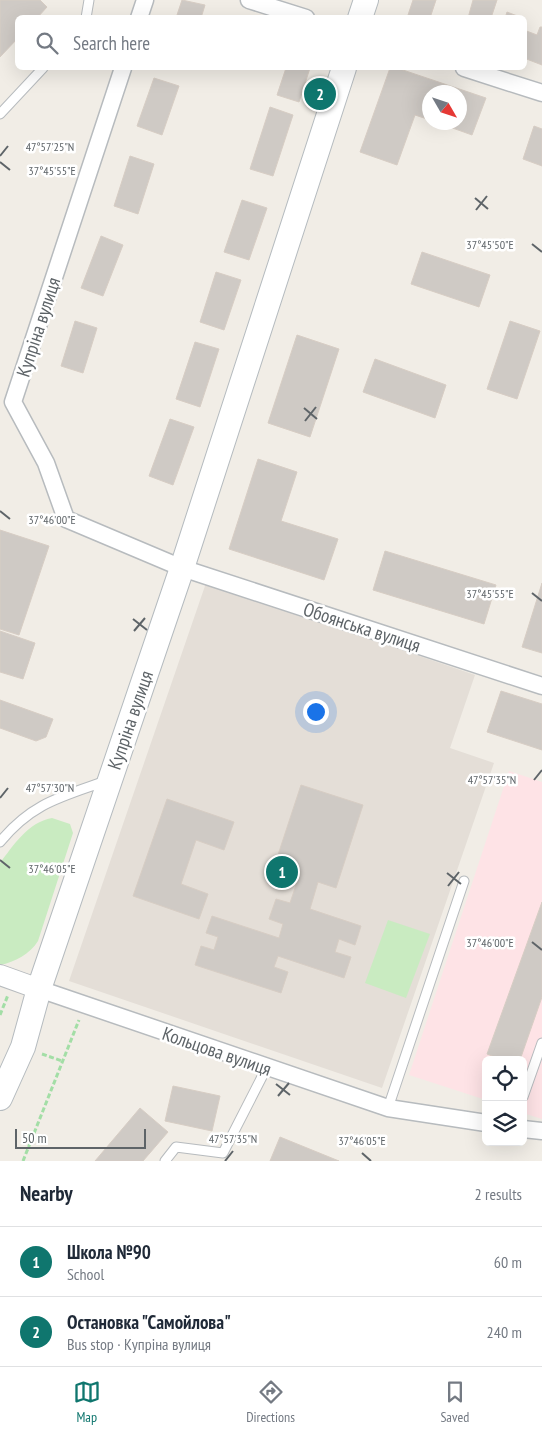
<!DOCTYPE html>
<html lang="en">
<head>
<meta charset="utf-8">
<style>
  body { margin:0; font-family:"PT Sans Narrow",sans-serif; background:#f6f6f7; color:#1f2937 }
  .controls { position:absolute; right:15px; bottom:15px; display:grid; overflow:hidden; border-radius:8px; box-shadow:0 5px 20px #0002 }
  .controls button { width:45px; height:45px; display:grid; place-items:center; padding:0; border:0; border-bottom:1px solid #e0e1e3; background:#fff; color:#1f2937; font:25px sans-serif }
  .compass { position:absolute; left:422px; top:85px; width:45px; height:45px; border-radius:50%; background:#fff; box-shadow:0 5px 20px #0002; rotate:129deg }
  .scale { position:absolute; left:15px; bottom:12px; width:131px; box-sizing:border-box; padding-left:5px; border:2px solid #5e6468; border-top:0; font-size:14px; line-height:18px; white-space:nowrap; color:#5e6468; -webkit-text-stroke:4px #fff; paint-order:stroke }
  .you { position:absolute; left:315px; top:711px; width:18px; height:18px; margin:-12px; border:4px solid #fff; border-radius:50%; background:#1a73e8; box-shadow:0 0 0 8px #1a73e833 }
  .badge { display:grid; place-items:center; width:32px; height:32px; border-radius:50%; background:#0f766e; color:#fff; font-size:16px; font-weight:700 }
  .pin { position:absolute; translate:-50% -50%; border:2px solid #fff; box-shadow:0 1px 5px #0006 }
  .list { margin:0; padding:0; list-style:none }
  h2 { display:flex; justify-content:space-between; align-items:center; height:65px; margin:0; padding:0 20px; font-size:21px }
  h2 small { font-size:16px; font-weight:400; color:#747a83 }
  .list li { display:grid; grid-template-columns:32px 1fr auto; gap:15px; align-items:center; box-sizing:border-box; height:70px; padding:0 20px; border-top:1px solid #e0e1e3 }
  .list b { display:block; font-size:19px; white-space:nowrap }
  .list p { margin:0; font-size:16px; white-space:nowrap; color:#747a83 }
  .list em { font-size:16px; font-style:normal; color:#747a83 }
  .icon { flex:none; width:28px; height:28px; fill:none; stroke:currentColor; stroke-width:2; stroke-linecap:round; stroke-linejoin:round }
  .map { position:relative; flex:none; width:542px; height:1161px; overflow:hidden }
  .search { position:absolute; background:#fff; box-shadow:0 5px 20px #0002; left:15px; right:15px; top:15px; height:55px; display:flex; align-items:center; gap:12px; box-sizing:border-box; padding:0 18px; border-radius:8px; color:#747a83; font-size:19px }
  .sheet { height:205px; background:#fff }
  nav { display:flex; justify-content:space-around; align-items:center; box-sizing:border-box; height:70px; border-top:1px solid #e0e1e3; background:#fff; font-size:14px; color:#747a83 }
  nav a { display:grid; justify-items:center; gap:2px }
  nav .on { color:#0f766e }
  .map>svg:first-child { display:block }
  .education { fill:#e4ded7 }
  .medical { fill:#fee3e6 }
  .green { fill:#c9ebc1 }
  .building { fill:#cfcac5; stroke:#d7cdc4 }
  .lines { fill:none; stroke-linecap:round; stroke-linejoin:round }
  .service-casing { stroke:#b7bbbe; stroke-width:11 }
  .minor-casing { stroke:#b7bbbe; stroke-width:19 }
  .tertiary-casing { stroke:#b7bbbe; stroke-width:22 }
  .secondary-casing { stroke:#b5bbbf; stroke-width:26 }
  .path { stroke:#a3dea6; stroke-width:3; stroke-dasharray:5 2.5; stroke-linecap:butt }
  .service { stroke:#fff; stroke-width:9 }
  .minor { stroke:#fff; stroke-width:16 }
  .tertiary { stroke:#fff; stroke-width:20 }
  .secondary { stroke:#fff; stroke-width:24 }
  .ticks { fill:none; stroke:#5e6468; stroke-width:2 }
  .labels { text-anchor:middle; stroke-width:5; stroke-linejoin:round; paint-order:stroke }
  .street-label { font-size:19px; fill:#5e6468; stroke:#fff }
  .ticks-label { font-size:12px; text-anchor:middle; fill:#5e6468; stroke:#fff; stroke-width:5; stroke-linejoin:round; paint-order:stroke }
</style>
</head>
<body>
<div class="map">
<svg width="542" height="1161" viewBox="0 0 542 1161">
  <rect width="100%" height="100%" fill="#f1ede6"/>
  <path class="education" d="M206,583l269,92 -25,73 44,15 -112,325 -313,-107z"/>
  <path class="medical" d="M509,771l33,11v337l-19,-6v-53h-37v40l-77,-25z"/>
  <path class="green" d="M52,818l18,6 3,9 -35,108c-8,13 -23,21 -38,24v-102c13,-17 28,-41 52,-45z
    M388,920l42,14 -24,64 -41,-15z"/>
  <path class="building" d="M0,0h40l7,7 -10,11h-19v20l-18,19z
    M182,0l23,5 -4,13h-25z
    M413,0h23l-6,18 -22,-3z
    M473,0h24l-6,18h-23z
    M507,12l13,5v1h-15z
    M540,27h2v38l-18,-7v-28l13,5z
    M286,68h24l-11,34 -22,-7z
    M390,68h7l89,30 -14,37 -36,-13h24v-30h-30v28l-15,-5 -18,50 -37,-13z
    M154,78l25,8 -17,49 -25,-9z
    M270,107l23,8 -20,61 -23,-7z
    M534,126l8,3v37l-19,-7z
    M130,156l24,8 -16,50 -24,-8z
    M242,200l25,8 -18,52 -25,-8z
    M101,236l22,9 -20,51 -22,-8z
    M422,252l68,23 -11,32 -68,-23z
    M216,272l25,8 -17,50 -24,-8z
    M75,321l22,7 -14,45 -22,-7z
    M510,321l30,10 -23,68 -30,-10z
    M297,335l42,14 -29,88 -42,-14z
    M195,342l24,7 -19,58 -24,-8z
    M375,359l71,26 -11,33 -72,-26z
    M170,419l24,8 -21,58 -24,-9z
    M258,459l39,13 -16,49 57,18 -14,41 -95,-31z
    M0,530l49,16 -30,89 -19,-6z
    M385,551l111,34 -12,39 -111,-34z
    M542,583v70l-20,-6z
    M0,631l35,12 -12,36 -23,-7z
    M501,691l41,13v46l-55,-18z
    M0,700l53,19 -7,18 -10,4 -36,-13z
    M301,785l62,20 -27,83 -18,-6 -8,27 51,17 -6,19 -16,-6 -4,13 16,5 -7,21 -66,-22 -4,11 14,5 -7,21 -86,-28 6,-19 13,4 4,-13 -12,-4 6,-17 67,22 4,-14 -14,-5 7,-20 14,4 9,-27 -25,-9z
    M167,799l67,23 -10,28 -28,-10 -15,44 27,10 -9,25 -66,-23z
    M542,902v95l-22,63h-17l-16,-6z
    M173,1086l47,10 -8,35 -47,-10z
    M140,1108l28,24 -25,29h-48z
    M280,1137l59,24h-69z"/>
  <g class="lines">
    <defs>
      <path id="service" d="M86,18l3,-18
        M0,114l43,-46
        M0,842c32,-39 61,-45 106,-61
        M523,1097l19,-54
        M388,1108l76,-227
        M165,1161l11,-14 47,6 44,-86"/>
      <path id="minor" d="M249,0l57,18
        M139,18l6,-18
        M123,68l-110,334 33,61 20,56 116,49 360,118
        M464,68l78,25
        M39,989l349,119 98,15
        M523,1129l19,2"/>
      <path id="tertiary" d="M0,975l39,14"/>
      <path id="secondary" d="M360,18l6,-18
        M0,1098l23,-51 16,-58 143,-421 162,-500"/>
    </defs>
    <use href="#service" class="service-casing"/>
    <use href="#minor" class="minor-casing"/>
    <use href="#tertiary" class="tertiary-casing"/>
    <use href="#secondary" class="secondary-casing"/>
    <path class="path" d="M0,1015l8,-20
      M42,1054l20,7
      M23,1161l56,-141"/>
    <use href="#service" class="service"/>
    <use href="#minor" class="minor"/>
    <use href="#tertiary" class="tertiary"/>
    <use href="#secondary" class="secondary"/>
  </g>
  <path class="ticks" d="M0,156l8,-10M0,162l10,8M475,198l13,11M476,210l11,-14M532,244l10,8M304,408l13,11M305,421l11,-14M0,511l10,8M532,593l10,8M133,619l14,11M134,631l11,-13M534,780l8,-10M0,798l8,-10M0,860l10,8M447,873l14,11M448,886l11,-14M532,942l10,8M276,1084l14,11M278,1096l11,-13M362,1153l9,8M225,1161l8,-10"/>
  <g class="labels">
    <g class="street-label">
      <text transform="translate(38 327) rotate(-72)" y="7">Купріна вулиця</text>
      <text transform="translate(362 627) rotate(18)" y="7">Обоянська вулиця</text>
      <text transform="translate(130 720) rotate(-71)" y="7">Купріна вулиця</text>
      <text transform="translate(217 1051) rotate(19)" y="7">Кольцова вулиця</text>
    </g>
  </g>
  <g class="ticks-label">
    <text x="50" y="151">47°57'25"N</text>
    <text x="52" y="175">37°45'55"E</text>
    <text x="490" y="249">37°45'50"E</text>
    <text x="52" y="524">37°46'00"E</text>
    <text x="490" y="598">37°45'55"E</text>
    <text x="492" y="784">47°57'35"N</text>
    <text x="50" y="792">47°57'30"N</text>
    <text x="52" y="873">37°46'05"E</text>
    <text x="490" y="947">37°46'00"E</text>
    <text x="233" y="1143">47°57'35"N</text>
    <text x="362" y="1145">37°46'05"E</text>
  </g>
</svg>
<div class="controls">
<button><svg class="icon" aria-label="locate" viewBox="0 0 24 24"><circle cx="12" cy="12" r="6"/><path d="M12 2v4M12 18v4M2 12h4M18 12h4"/></svg></button>
<button><svg class="icon" aria-label="layers" viewBox="0 0 24 24"><path d="M12 4l9 5-9 5-9-5zM3 14l9 5 9-5"/></svg></button>
</div>
<svg class="compass" viewBox="-18 -18 36 36"><path d="M0-13l5 13h-10z" fill="#e53935"/><path d="M0 13l5-13h-10z" fill="#747a83"/></svg>
<div class="scale">50 m</div>
<div class="you"></div>
<div class="pin badge" style="left:282px;top:872px">1</div>
<div class="pin badge" style="left:320px;top:94px">2</div>
<div class="search"><svg class="icon" aria-label="search" viewBox="0 0 24 24"><circle cx="10" cy="10" r="6"/><path d="M15 15l6 6"/></svg>Search here</div>
</div>
<section class="sheet">
<h2>Nearby<small>2 results</small></h2>
<ul class="list">
<li><span class="badge">1</span><div><b>Школа №90</b><p>School</p></div><em>60 m</em></li>
<li><span class="badge">2</span><div><b>Остановка &quot;Самойлова&quot;</b><p>Bus stop · Купріна вулиця</p></div><em>240 m</em></li>
</ul>
</section>
<nav>
<a class="on"><svg class="icon" aria-label="map" viewBox="0 0 24 24"><path d="M3 6l6-2 6 2 6-2v14l-6 2-6-2-6 2zM9 4v14M15 6v14"/></svg>Map</a>
<a><svg class="icon" aria-label="directions" viewBox="0 0 24 24"><path d="M12 3l9 9-9 9-9-9zM9 14v-3h6M13 9l2 2-2 2"/></svg>Directions</a>
<a><svg class="icon" aria-label="saved" viewBox="0 0 24 24"><path d="M7 4h10v16l-5-4-5 4z"/></svg>Saved</a>
</nav>
</body>
</html>
